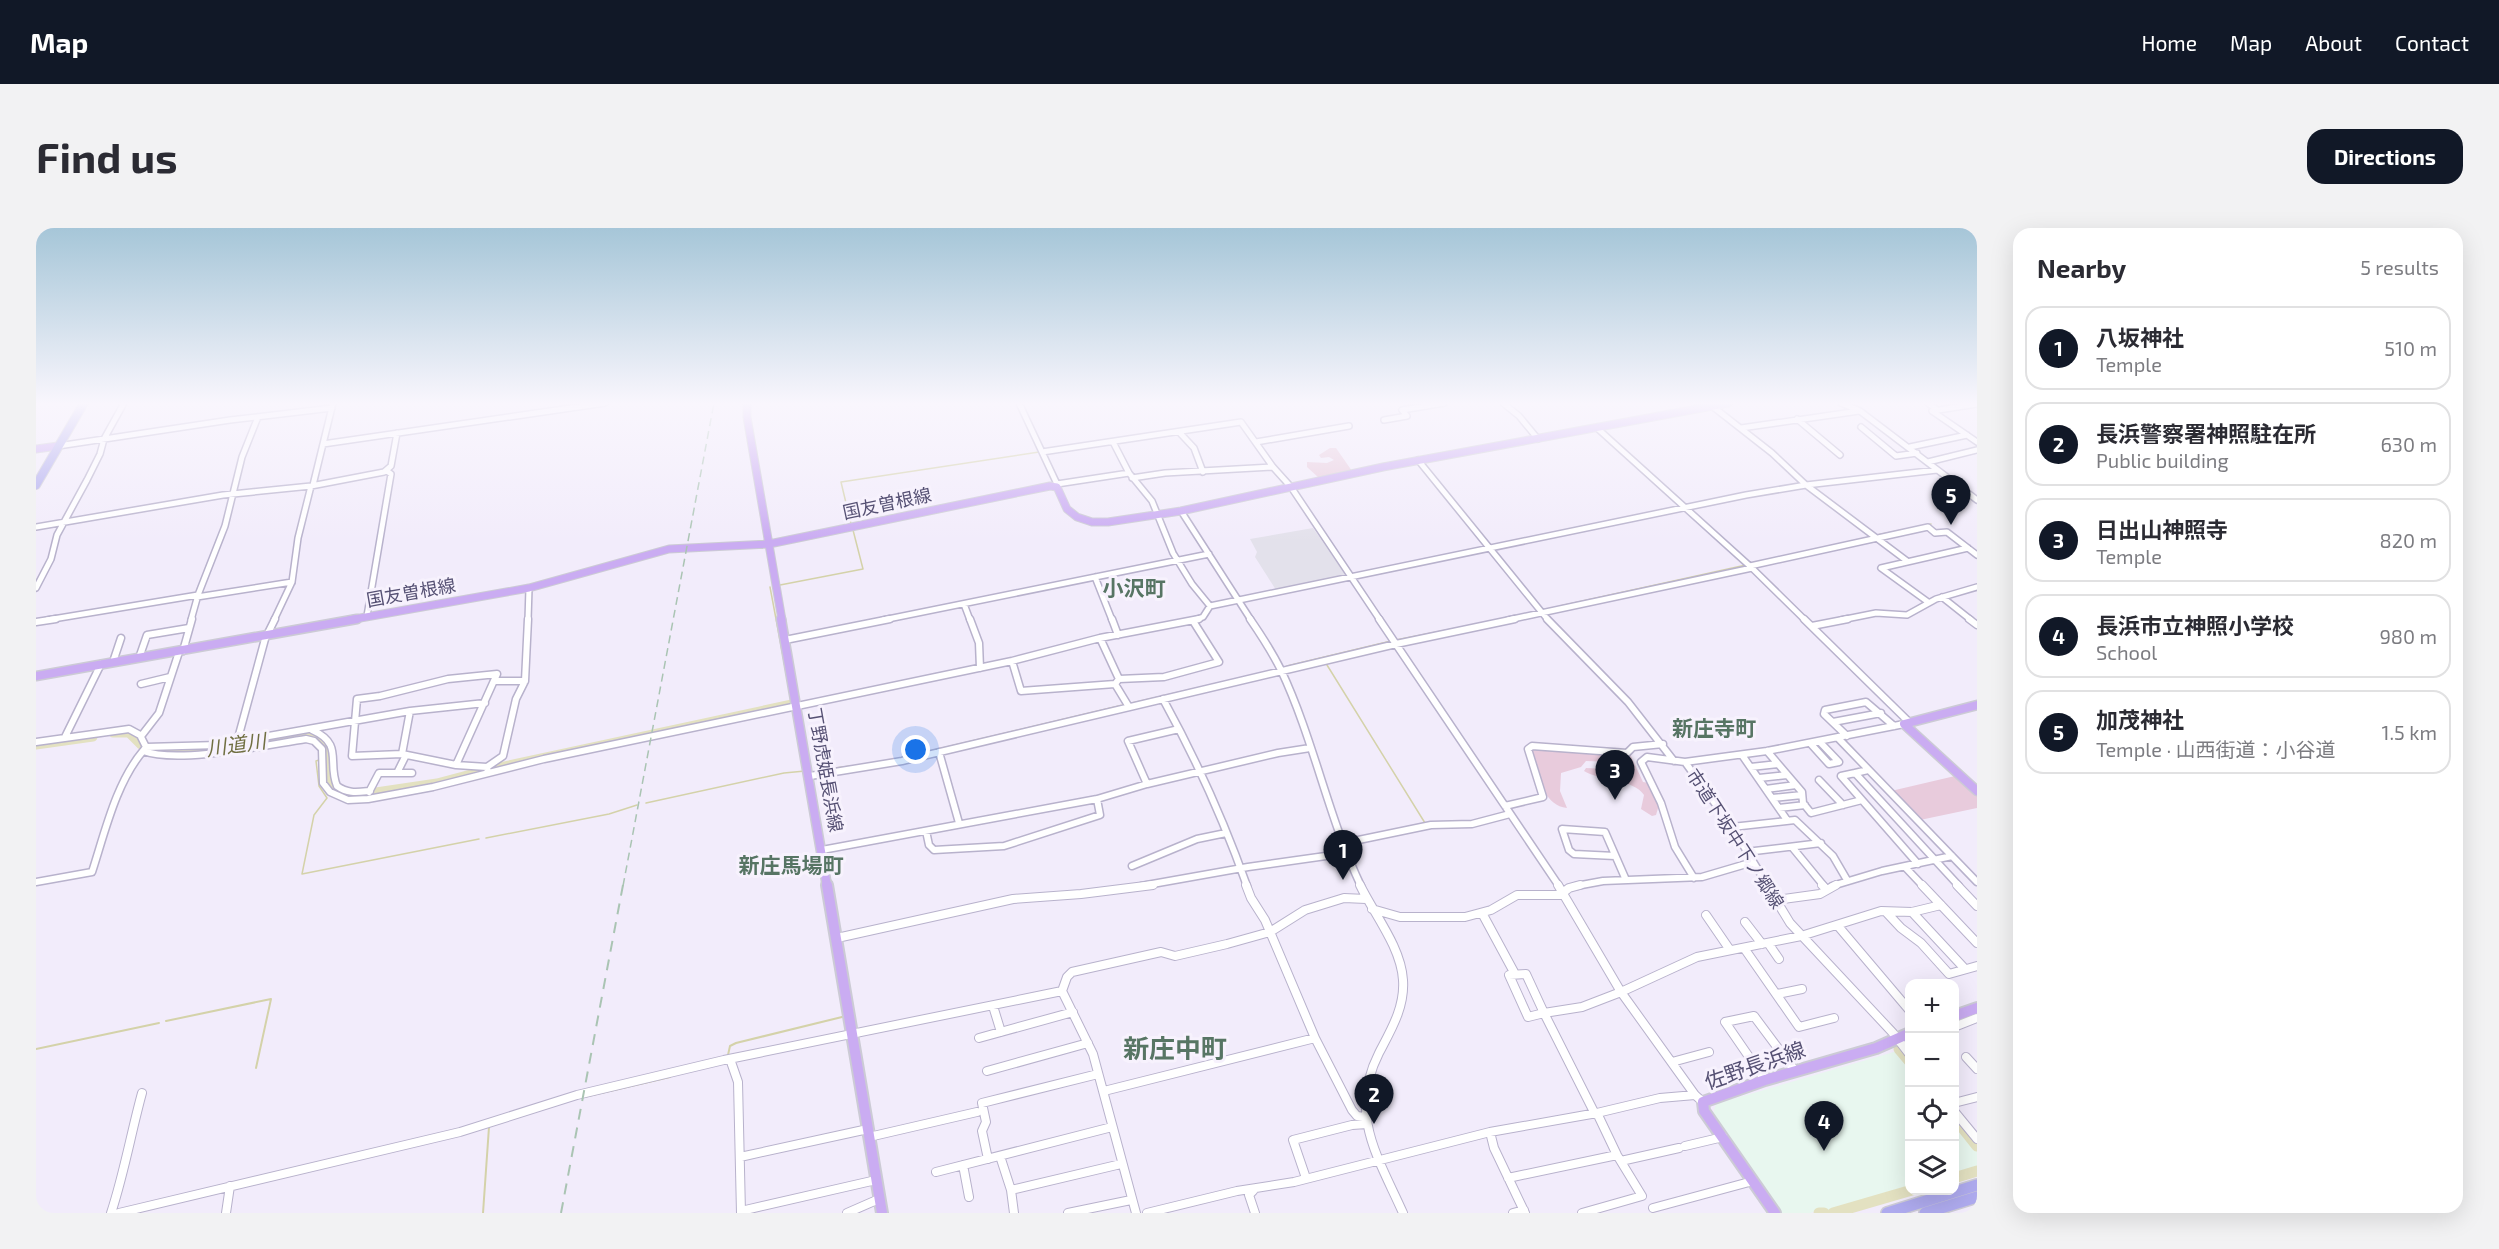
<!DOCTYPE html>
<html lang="en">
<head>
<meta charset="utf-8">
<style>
  body { margin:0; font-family:"Exo 2","Noto Sans JP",sans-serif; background:#f2f2f3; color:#2b2b33 }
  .controls { position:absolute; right:18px; bottom:18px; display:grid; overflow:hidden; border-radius:12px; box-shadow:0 6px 24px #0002 }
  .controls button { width:54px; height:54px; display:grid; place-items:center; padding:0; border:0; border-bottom:2px solid #e1e1e2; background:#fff; color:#2b2b33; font:30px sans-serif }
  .you { position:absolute; left:880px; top:522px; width:21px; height:21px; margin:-15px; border:4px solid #fff; border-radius:50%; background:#1a73e8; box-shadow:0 0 0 9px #1a73e833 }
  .badge { display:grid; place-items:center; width:39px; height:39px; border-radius:50%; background:#111827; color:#fff; font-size:20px; font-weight:700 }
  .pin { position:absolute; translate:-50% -50px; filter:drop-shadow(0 2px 3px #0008) }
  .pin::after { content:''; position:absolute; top:32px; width:21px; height:18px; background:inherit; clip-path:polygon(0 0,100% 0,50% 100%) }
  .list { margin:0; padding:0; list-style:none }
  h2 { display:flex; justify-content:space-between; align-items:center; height:78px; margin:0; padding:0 24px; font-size:26px }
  h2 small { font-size:20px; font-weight:400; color:#7c7c81 }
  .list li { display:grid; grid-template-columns:39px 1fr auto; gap:18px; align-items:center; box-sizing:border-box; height:84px; margin:0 12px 12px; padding:0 12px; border:2px solid #e1e1e2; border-radius:18px }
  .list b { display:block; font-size:22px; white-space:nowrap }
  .list p { margin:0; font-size:20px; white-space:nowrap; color:#7c7c81 }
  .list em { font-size:20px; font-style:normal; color:#7c7c81 }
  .icon { flex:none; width:33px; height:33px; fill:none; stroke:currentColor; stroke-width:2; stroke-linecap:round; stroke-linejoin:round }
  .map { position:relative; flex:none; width:1941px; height:985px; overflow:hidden; border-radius:18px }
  header { display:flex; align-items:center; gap:36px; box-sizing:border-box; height:84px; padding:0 30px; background:#111827; color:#fff }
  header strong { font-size:28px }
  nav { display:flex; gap:33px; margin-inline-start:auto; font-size:21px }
  .intro { display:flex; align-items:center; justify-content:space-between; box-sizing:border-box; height:144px; padding:0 36px }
  h1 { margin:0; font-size:42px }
  .button { padding:15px 27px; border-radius:18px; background:#111827; color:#fff; font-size:21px; font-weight:700 }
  main { display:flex; gap:36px; padding:0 36px }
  aside { flex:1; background:#fff; border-radius:18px; box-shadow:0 6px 24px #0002 }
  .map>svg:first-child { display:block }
  .industrial { fill:#e3e1eb }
  .education { fill:#e8f7ef }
  .green { fill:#e8cbdc }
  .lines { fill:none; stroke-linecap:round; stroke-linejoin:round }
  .stream-far1 { stroke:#d4d2a9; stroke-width:1.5 }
  .stream { stroke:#d4d2a9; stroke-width:2 }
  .river-far1 { stroke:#e3e1c1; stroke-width:9 }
  .river { stroke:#e3e1c1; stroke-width:11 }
  .minor-far2-casing { stroke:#b8b2cc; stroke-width:8 }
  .minor-far1-casing { stroke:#b8b2cc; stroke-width:9 }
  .minor-casing { stroke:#b8b2cc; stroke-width:10 }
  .major-far2-casing { stroke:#cccbd5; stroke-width:9 }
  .major-far1-casing { stroke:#cccbd5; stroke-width:11 }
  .major-casing { stroke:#cccbd5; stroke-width:14 }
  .highway-far1-casing { stroke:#cccbd5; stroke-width:10 }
  .highway-casing { stroke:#cccbd5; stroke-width:14 }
  .minor-far2 { stroke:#fff; stroke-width:5 }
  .minor-far1 { stroke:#fff; stroke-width:6 }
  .minor { stroke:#fff; stroke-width:8 }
  .major-far2 { stroke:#caacf2; stroke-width:7 }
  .major-far1 { stroke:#caacf2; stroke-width:8 }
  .major { stroke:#caacf2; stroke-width:10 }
  .highway-far1 { stroke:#aeaaee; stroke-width:8 }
  .highway { stroke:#aeaaee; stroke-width:11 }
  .rail-far1 { stroke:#aac4b3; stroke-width:1.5; stroke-dasharray:8 5; stroke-linecap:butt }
  .rail { stroke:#aac4b3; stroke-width:2; stroke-dasharray:11 8; stroke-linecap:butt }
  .labels { text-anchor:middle; stroke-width:6; stroke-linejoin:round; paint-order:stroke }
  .street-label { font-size:18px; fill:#565174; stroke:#f7f2fd }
  .water-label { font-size:20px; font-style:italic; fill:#706f42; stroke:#f7f2fd }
  .quarter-label { font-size:21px; font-weight:bold; fill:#577564; stroke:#f7f2fd }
  .near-street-label { font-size:21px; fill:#565174; stroke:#f7f2fd }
  .near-quarter-label { font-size:26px; font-weight:bold; fill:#577564; stroke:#f7f2fd }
</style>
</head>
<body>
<header>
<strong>Map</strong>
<nav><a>Home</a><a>Map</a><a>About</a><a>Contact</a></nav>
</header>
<div class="intro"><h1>Find us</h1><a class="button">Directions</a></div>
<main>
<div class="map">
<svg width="1941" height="985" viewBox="0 0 1941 985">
  <rect width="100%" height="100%" fill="#f2ecfb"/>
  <path class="industrial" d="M1277,300l33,47 -70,15 -21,-33 2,-5 -7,-13z"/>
  <path class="education" d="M1861,823l12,15v123l-21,6 2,4 -48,14h-16l-6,-3 -10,3h-28l-69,-100 3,-9z
    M1918,893l23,28v20l-22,7z"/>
  <path class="green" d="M1294,220h6l16,23 -33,7 -12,-11v-5l20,1 7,-3 -5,-3 -8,1 -2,-3z
    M1497,519l97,7 13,28 6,1 10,22 -3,10 -4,1 -11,-7 3,-14c-10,-16 -44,-14 -60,-24l2,-3 22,1 4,-3 -2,-4 -24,-1 -5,6 -20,6 -1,18 7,17c-26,-3 -29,-37 -37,-58z
    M1919,548l22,19v13l-57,12 -29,-29z"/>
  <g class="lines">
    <path class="stream-far1" d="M815,296l-10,-42 198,-30
      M1841,307l54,-11
      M744,357l83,-16 -10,-39
      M734,359l22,117
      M1524,378l186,-41
      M1360,412l101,-20
      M1291,437l98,158
      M1251,438l104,-25
      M1096,475l138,-32
      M864,530l223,-53
      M283,532l-3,1 3,25 8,12 -13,17 -12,59 177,-35
      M782,542l33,-4
      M610,575l138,-30 21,-2
      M450,610l123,-24 28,-9"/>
    <path class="stream" d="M130,793l105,-22 -15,69
      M0,821l123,-26
      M692,827l2,-9 6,-3 106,-26
      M548,869l86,-20
      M447,985l6,-86"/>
    <path class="river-far1" d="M77,505h16l12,12
      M0,517l57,-8
      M114,522h56l103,-14 8,1 8,7c3,27 -3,40 24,52l88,-13 45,-12
      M459,540l297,-64"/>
    <path class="river" d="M1918,794l23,-8
      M1863,821l11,13
      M1918,889l23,29
      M1918,950l23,-7
      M1783,985h5
      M1797,985l79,-23"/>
    <defs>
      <path id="minor-far2" d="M297,175l-10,41 282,-41
        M983,175l23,49
        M1467,175l16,13 19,23
        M1805,175l19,8 117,89
        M1892,175l8,6
        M1941,176l-45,7 45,31
        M1676,178l60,47 34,32 101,76
        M1761,191l43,36
        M1348,192l23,-4 -5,-6 42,-7
        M1825,199l35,29 21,-3
        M1561,200l155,140 53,52
        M1705,200l118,-17
        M1143,204l15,16 9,24
        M1077,214l16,31
        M1220,214l93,-16
        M22,218l172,-26 102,-12
        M1874,219l57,-12
        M1382,232l130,160
        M1892,234l49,-12
        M1096,250l33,-5 108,-6
        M1021,256l72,-11 23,28 21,52 19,31 18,22
        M277,257l10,-41
        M1018,258l3,-2 -15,-32 199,-30 32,45 18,20 89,133
        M1145,283l70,109
        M0,299l187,-32 88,-9 73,-14 7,-6 6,-33
        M1714,338l178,-39 7,6 12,-1 30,23
        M1059,349l17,43
        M0,360l15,-29 6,-24 30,-55 13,-26 4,-15 20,-36
        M162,367l27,-69 17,-69 16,-40
        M161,369l95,-15
        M1906,369l29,23
        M1892,374l-47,-34 87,-20
        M928,376l6,16
        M331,388l24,-142 -4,-3
        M11,392l151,-25 -7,25
        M238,392l18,-38 6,-44 13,-52
        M492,392l1,-32
        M847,392l326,-66
        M1159,392l8,-3 7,-11 536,-111 60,-10 131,-15
        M1472,392l244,-52
        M1805,392l35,-7 31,2 29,-16 41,-12"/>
      <path id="minor-far1" d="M934,391l9,24 1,25
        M1076,391l6,16
        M1214,391c11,16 22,33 31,51 33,70 47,147 80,216
        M1343,391l180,267
        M1511,391l81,83 46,59
        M1768,391l106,104
        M1933,391l8,6
        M0,394l20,-3
        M1776,398l36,-7
        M1064,410l19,41 -4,5 14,23
        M749,412l105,-21
        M147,423l9,-32
        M103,430l8,-23 42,-7
        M976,433l9,30 94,-7
        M77,434l8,-24
        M461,446l-41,91 -54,-11 -50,2 5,-57 23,-3 68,-17z
        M1083,451l45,-2 55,-15 -26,-41
        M459,453h30
        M105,456l29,-7
        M1127,471c33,60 61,122 84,187
        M1797,494l48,-9
        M276,502c32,14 15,32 25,56 11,8 21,6 33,5
        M106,507l17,-22 20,-61
        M1811,508l-23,-22 1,-4 41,-8 28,24
        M29,509l36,-73
        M1802,510l139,144
        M0,514l93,-13 11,6 6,12 -3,4c36,13 123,-6 163,-12l8,2 8,8 1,34 7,9 18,8 20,-1 65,-12 111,-28 468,-98 88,-23 99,-19
        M201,514l28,-103 10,-20
        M1774,515l19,21 10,-2 -20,-21
        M110,519l72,-2 192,-34
        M1731,523l35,41 1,11 8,10 51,-13
        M903,524l20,71
        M366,526l8,-43 75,-8
        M1706,527l45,65
        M1649,534l-38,-5 -6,5 20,41 14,44 19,31
        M420,537l31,2
        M1715,539l27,-3
        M1832,542l-13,3 104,113
        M361,545h15
        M452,545l-1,-6 16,-11 13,-57 9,-18 3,-62
        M1819,545l-14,3 77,88
        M774,548l92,-15 494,-117 119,-25
        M1723,550l28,-3
        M1783,552l24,25
        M1111,556l-19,-43 51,-12
        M1730,561l30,-4
        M333,564l10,-19h18l9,-18
        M1736,570l30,-3
        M1469,578l38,-9 -15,-48 4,-3 95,7 6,-6 30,-3
        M1743,580l26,-3
        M1696,599l63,-7 38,36 14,24
        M890,603l3,14 5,5 70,-4 96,-31 -3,-16
        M1308,615l87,-18 41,-1 38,-10
        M1756,619l32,39
        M786,622l275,-51 50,-15 131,-31 32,-5
        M1710,624l75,-9
        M1579,628l-41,-2 -5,-4 -7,-21 43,3 21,48
        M1096,638l65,-27 29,-6
        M1869,639l18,19
        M0,654l56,-10c13,-40 24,-89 51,-121
        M1105,658l107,-19 99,-14
        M1540,658l27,-5 99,-4 51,-15
        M1732,658l-36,-59 -47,-65 82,-11 137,-27
        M1796,658l50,-15 70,-15"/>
      <path id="minor" d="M1210,657l5,13 14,22 50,118
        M1324,657c14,29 41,62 43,95 2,27 -12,50 -24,73 -31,61 -1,104 24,160
        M1522,657l63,107 76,-35 104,-21 80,-25 31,1 29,-7
        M1731,657l23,38 103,110 17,22
        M1786,657l3,3
        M1886,657l55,58
        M1921,657l20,21
        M1740,672l44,-6 16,-9
        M1336,681l28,8h65l26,-7 26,-15h43l9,-7 11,-3
        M1876,684l53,57
        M1446,685l33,61
        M1851,685l14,15 20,15 28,31 28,-8
        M1670,687l24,35
        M1709,694l17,22
        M1802,698l72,85
        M801,710l176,-39 68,-5 72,-9
        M1732,715l11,16
        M1708,720l55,79 35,-9
        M1490,746l18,39 -16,4 -19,-42z
        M1741,766l25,-5
        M957,778l8,26
        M1508,785l51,101
        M1508,785l38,-6 39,-15 74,103 8,7
        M1918,799l23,-9
        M943,810l94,-26
        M1930,829l11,12
        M694,831l8,23 3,131
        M1636,834l37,-10
        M951,843l101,-28
        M1729,852l-40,-58 29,-6 41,55
        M1068,863l211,-53 37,72 5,6 8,1
        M1918,875l23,-6
        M1918,883l23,28
        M1454,904l4,16 31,65
        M833,909l108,-25
        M1649,918l38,-9
        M964,928l11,34 3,23
        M704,929l128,-28
        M952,931l-6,-28 4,-9 -4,-19 116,-29
        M1585,933l58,-13
        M927,937l6,32
        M900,944l176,-45
        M1270,950l-13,-38 59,-15 15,-1
        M1472,950l109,-23
        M975,962l110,-26
        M1217,963l-4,4 6,18
        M1617,980l100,-27
        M705,983l135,-31
        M75,985c13,-39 20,-80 31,-120
        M83,985l341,-81 117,-37 147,-35 338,-69
        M190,985l4,-27
        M811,985l32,-14
        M1032,985l63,-13
        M1100,985l-43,-159 -31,-63 5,-14 5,-5 89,-20 14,4 52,-12 43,-12 35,-22 39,-12 22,1
        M1111,985l90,-22 57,-9 196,-50 107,-19 63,-15 35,-3
        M1477,985l11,-3
        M1546,985l60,-17 -25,-41 -20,-42"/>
      <path id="major-far2" d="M711,175v14l35,203
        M0,221l22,-3
        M313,392l180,-32 140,-39 100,-5 281,-58 7,1 10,22 10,8 15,5h16l73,-11 202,-44 346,-64"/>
      <path id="major-far1" d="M745,391l46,267
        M0,448l321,-57
        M1941,477l-73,19 73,67"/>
      <path id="major" d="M791,657l55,328
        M1918,788l23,-8
        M1739,985l-71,-102 -1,-9 62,-22 111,-32 34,-15"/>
      <path id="highway-far1" d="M0,257l48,-82"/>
      <path id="highway" d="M1851,985l90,-28
        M1889,985l52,-16"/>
    </defs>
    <use href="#minor-far2" class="minor-far2-casing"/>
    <use href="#minor-far1" class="minor-far1-casing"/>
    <use href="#minor" class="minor-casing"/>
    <use href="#major-far2" class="major-far2-casing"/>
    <use href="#major-far1" class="major-far1-casing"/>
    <use href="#major" class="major-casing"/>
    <use href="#highway-far1" class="highway-far1-casing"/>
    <use href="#highway" class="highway-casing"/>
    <use href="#minor-far2" class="minor-far2"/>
    <use href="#minor-far1" class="minor-far1"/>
    <use href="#minor" class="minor"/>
    <use href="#major-far2" class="major-far2"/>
    <use href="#major-far1" class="major-far1"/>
    <use href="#major" class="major"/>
    <use href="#highway-far1" class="highway-far1"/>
    <use href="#highway" class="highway"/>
    <path class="rail-far1" d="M587,658l91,-483"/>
    <path class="rail" d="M525,985l62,-328"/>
  </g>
  <linearGradient id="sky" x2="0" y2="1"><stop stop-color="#a6c6d8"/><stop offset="0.56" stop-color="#f9f6fd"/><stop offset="1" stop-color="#f9f6fd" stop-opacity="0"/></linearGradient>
  <rect width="1941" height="313" fill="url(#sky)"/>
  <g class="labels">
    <g class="street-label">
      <text transform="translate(851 276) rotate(-12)" y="6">国友曽根線</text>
      <text transform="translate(375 365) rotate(-10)" y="6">国友曽根線</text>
      <text transform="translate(789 542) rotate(80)" y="6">丁野虎姫長浜線</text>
      <text transform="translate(1699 611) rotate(57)" y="6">市道下坂中下ノ郷線</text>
    </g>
    <g class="water-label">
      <text transform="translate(200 517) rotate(-8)" y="7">川道川</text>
    </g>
    <g class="quarter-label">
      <text x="1098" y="368">小沢町</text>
      <text x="1678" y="508">新庄寺町</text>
      <text x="755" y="645">新庄馬場町</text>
    </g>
    <g class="near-street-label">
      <text transform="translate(1719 838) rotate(-19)" y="7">佐野長浜線</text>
    </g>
    <g class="near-quarter-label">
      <text x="1139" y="830">新庄中町</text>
    </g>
  </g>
</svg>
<div class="controls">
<button>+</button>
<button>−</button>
<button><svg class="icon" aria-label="locate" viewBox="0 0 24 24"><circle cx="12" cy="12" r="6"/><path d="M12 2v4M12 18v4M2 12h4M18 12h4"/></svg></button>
<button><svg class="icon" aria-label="layers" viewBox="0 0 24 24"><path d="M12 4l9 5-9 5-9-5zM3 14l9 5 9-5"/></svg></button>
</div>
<div class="you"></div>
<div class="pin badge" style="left:1307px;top:652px">1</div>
<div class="pin badge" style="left:1338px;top:896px">2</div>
<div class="pin badge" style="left:1579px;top:572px">3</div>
<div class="pin badge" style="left:1788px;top:923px">4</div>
<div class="pin badge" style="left:1915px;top:297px">5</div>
</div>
<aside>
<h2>Nearby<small>5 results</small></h2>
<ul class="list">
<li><span class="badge">1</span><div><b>八坂神社</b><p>Temple</p></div><em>510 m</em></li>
<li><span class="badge">2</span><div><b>長浜警察署神照駐在所</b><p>Public building</p></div><em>630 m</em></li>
<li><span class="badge">3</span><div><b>日出山神照寺</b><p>Temple</p></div><em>820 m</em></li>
<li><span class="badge">4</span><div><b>長浜市立神照小学校</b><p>School</p></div><em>980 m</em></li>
<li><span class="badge">5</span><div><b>加茂神社</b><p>Temple · 山西街道：小谷道</p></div><em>1.5 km</em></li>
</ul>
</aside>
</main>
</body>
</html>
